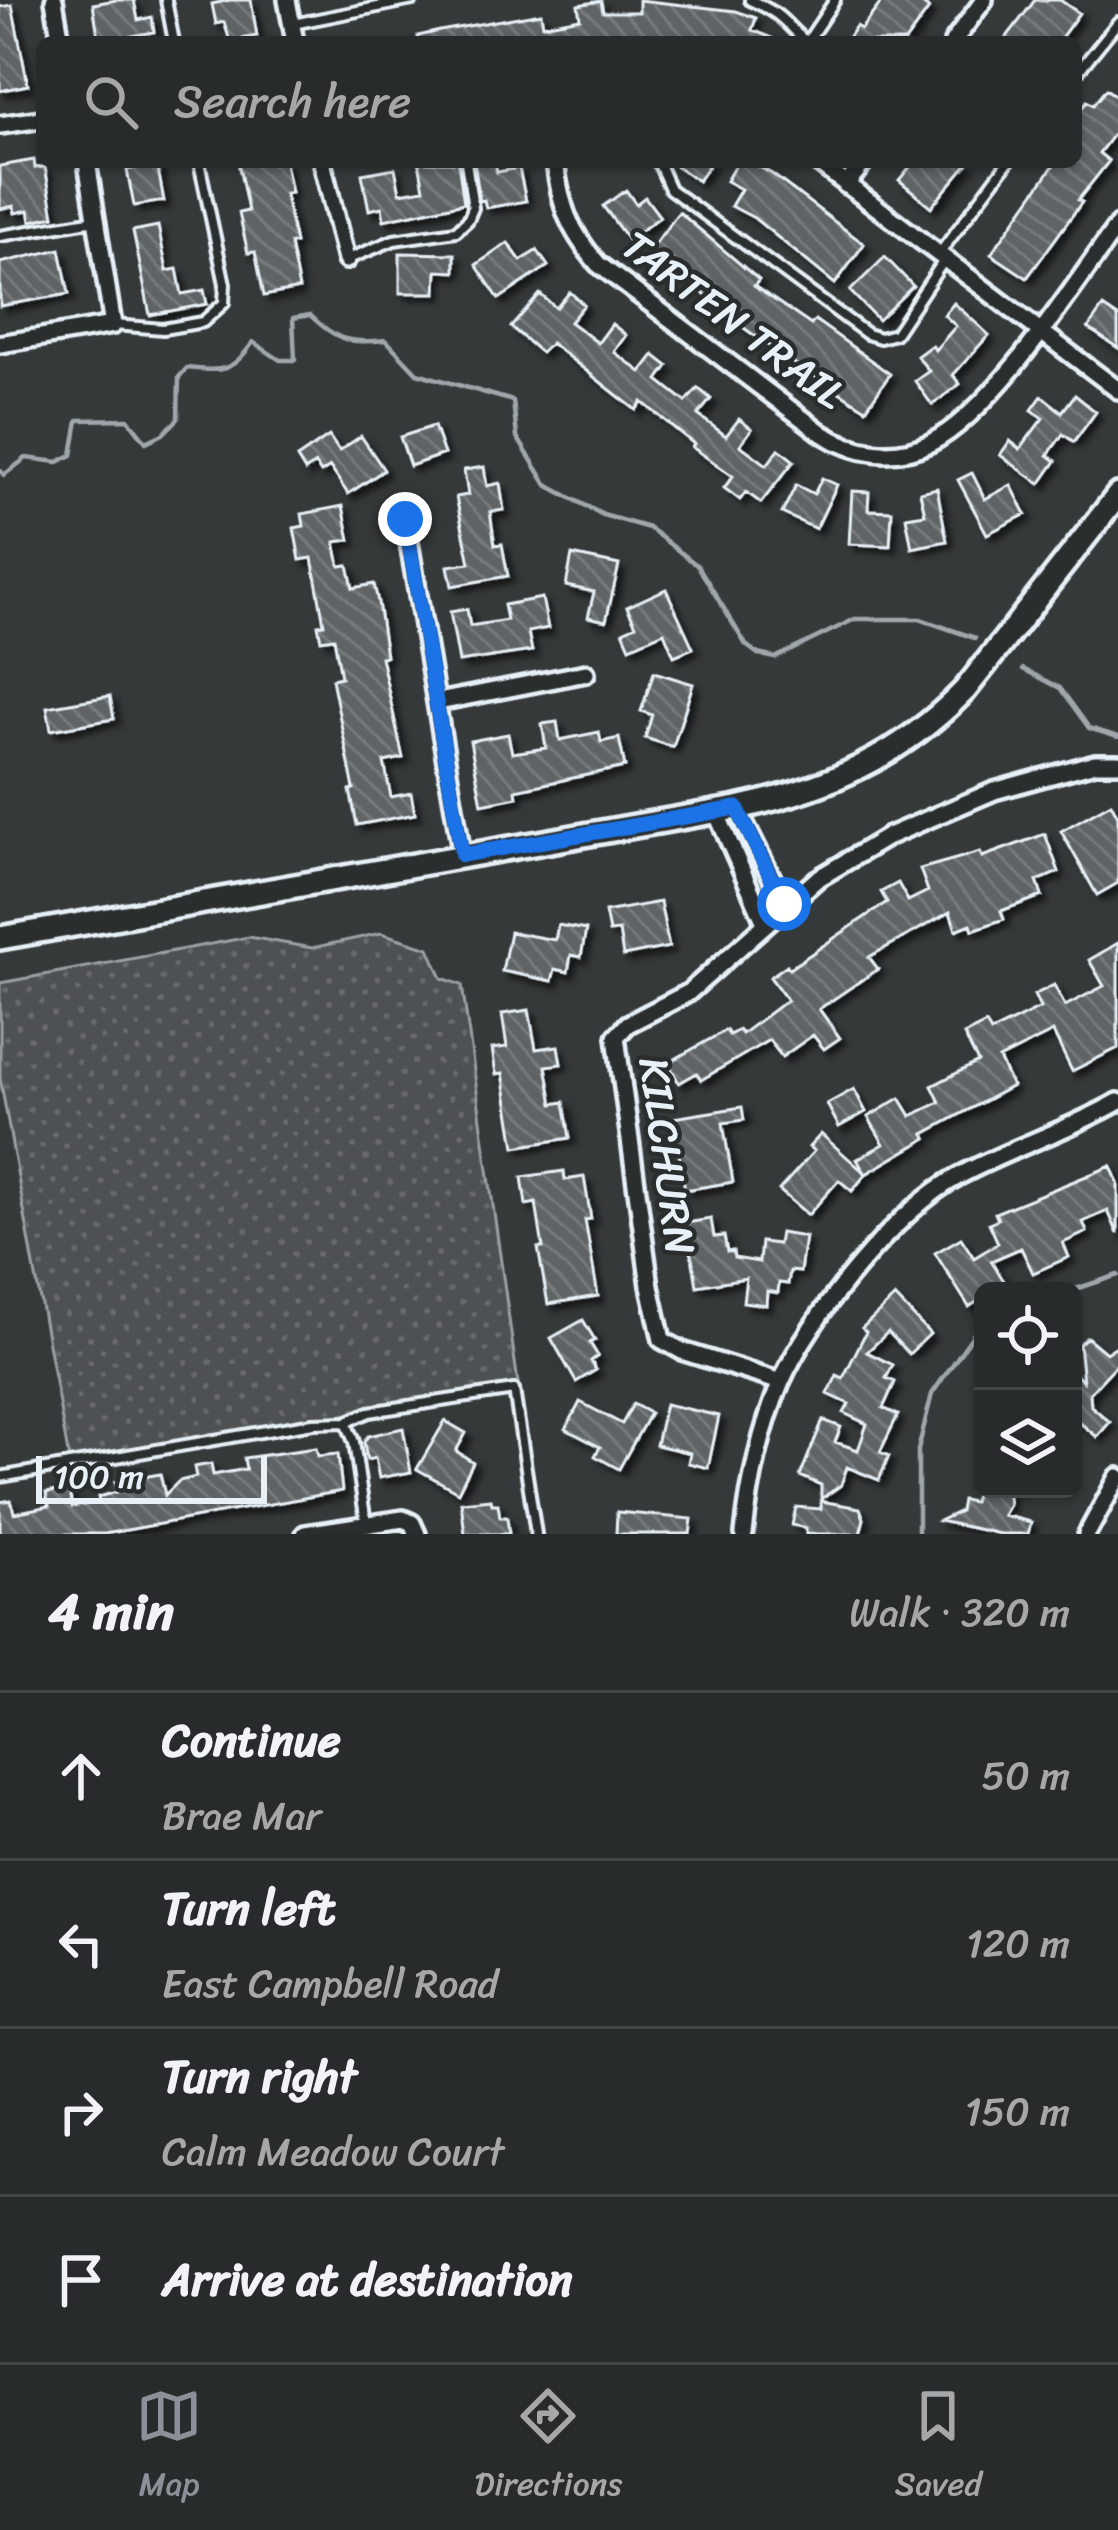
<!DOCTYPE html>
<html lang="en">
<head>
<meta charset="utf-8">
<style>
  body { margin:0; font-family:Sriracha,sans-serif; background:#343738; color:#f1f3f6 }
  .controls { position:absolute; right:36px; bottom:36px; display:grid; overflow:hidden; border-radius:18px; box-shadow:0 3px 9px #0004 }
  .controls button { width:108px; height:108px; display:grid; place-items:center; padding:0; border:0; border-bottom:3px solid #444748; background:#282b2c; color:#f1f3f6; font:60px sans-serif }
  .scale { position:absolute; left:36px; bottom:30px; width:231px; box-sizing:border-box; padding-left:12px; border:6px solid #e8f1f8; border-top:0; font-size:33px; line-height:42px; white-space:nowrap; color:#e8f1f8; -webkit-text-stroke:9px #2a2d2e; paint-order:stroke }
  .stop { position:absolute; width:36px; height:36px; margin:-27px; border:9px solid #1a73e8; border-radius:50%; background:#fff }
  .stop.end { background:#1a73e8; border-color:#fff; box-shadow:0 3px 12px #0008 }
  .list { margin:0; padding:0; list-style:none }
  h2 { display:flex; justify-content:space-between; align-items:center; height:156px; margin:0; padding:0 48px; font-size:51px }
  h2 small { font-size:39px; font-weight:400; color:#a5a7a9 }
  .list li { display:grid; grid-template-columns:78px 1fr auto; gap:36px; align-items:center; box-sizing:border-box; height:168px; padding:0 48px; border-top:3px solid #444748 }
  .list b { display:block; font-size:45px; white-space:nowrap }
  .list p { margin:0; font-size:39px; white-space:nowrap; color:#a5a7a9 }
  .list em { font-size:39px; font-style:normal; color:#a5a7a9 }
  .icon { flex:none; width:66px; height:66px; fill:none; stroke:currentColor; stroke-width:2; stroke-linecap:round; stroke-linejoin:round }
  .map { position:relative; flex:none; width:1118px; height:1534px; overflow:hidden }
  .search { position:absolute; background:#282b2c; box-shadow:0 3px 9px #0004; left:36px; right:36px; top:36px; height:132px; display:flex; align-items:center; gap:30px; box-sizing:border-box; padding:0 42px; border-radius:18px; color:#a5a7a9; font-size:45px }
  .sheet { height:828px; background:#282b2c }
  nav { display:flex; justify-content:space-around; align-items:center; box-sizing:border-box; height:168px; border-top:3px solid #444748; background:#282b2c; font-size:33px; color:#a5a7a9 }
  nav a { display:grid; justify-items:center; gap:6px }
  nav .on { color:#8c9099 }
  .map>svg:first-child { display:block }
  .green { fill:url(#green-dots); stroke:#9aa1a5; stroke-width:3 }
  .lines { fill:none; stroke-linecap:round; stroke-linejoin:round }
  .stream { stroke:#a0a7ac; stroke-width:4.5 }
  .building { fill:url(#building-back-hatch); stroke:#e8f1f8; stroke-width:3; filter:url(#shadow) }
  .lane-casing { stroke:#e8f1f8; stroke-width:16 }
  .street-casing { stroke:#e8f1f8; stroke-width:24 }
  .secondary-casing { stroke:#e8f1f8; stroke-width:30 }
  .lane { stroke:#2a2d2e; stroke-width:8 }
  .street { stroke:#2a2d2e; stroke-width:15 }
  .secondary { stroke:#2a2d2e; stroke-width:21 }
  .route { stroke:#1a73e8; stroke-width:15 }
  .labels { text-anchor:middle; stroke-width:9; stroke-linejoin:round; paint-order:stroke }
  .street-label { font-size:42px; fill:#e8f1f8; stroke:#2a2d2e }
</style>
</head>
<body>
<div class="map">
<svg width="1118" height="1534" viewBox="0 0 1118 1534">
  <defs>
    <pattern id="green-dots" width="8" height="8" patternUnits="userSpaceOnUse" patternTransform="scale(3)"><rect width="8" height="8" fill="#4d5152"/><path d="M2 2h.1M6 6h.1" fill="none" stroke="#676a6c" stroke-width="1.8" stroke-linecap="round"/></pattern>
    <pattern id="building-back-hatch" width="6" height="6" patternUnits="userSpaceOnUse" patternTransform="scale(3)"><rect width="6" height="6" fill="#5f6365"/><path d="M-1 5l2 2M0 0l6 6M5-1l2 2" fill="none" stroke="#767a7c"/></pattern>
    <filter id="shadow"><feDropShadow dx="5.5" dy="5.5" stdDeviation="3" flood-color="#0009"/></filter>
  </defs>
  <rect width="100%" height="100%" fill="#35393a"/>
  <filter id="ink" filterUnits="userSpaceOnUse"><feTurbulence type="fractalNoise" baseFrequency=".00833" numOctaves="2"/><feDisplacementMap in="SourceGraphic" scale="24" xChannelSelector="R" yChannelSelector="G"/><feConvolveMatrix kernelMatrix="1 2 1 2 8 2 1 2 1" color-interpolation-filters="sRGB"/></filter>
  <g filter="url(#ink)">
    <path class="green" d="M381,933l48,15 13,30 20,7 56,398 -448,82 -70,-387v-95l249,-46 63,11z"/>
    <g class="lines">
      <path class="stream" d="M0,470l4,5 22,-17 32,4 14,-7 6,-35 50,-1 18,23 17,-8 15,-15 1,-42 8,-9c35,4 46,4 66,-26l27,18h15l-2,-42 17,-3c27,26 39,29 76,25l31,33 96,28 4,36 30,48 56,30 46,13 49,38 48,79 12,9 17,4 80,-39h65l55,19
        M1023,669l37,19 29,40 29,9
        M1070,1291l48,-16
        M918,1534v-84l14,-56 43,-62 8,-5"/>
    </g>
    <path class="building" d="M116,0h18l4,20 14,-3 2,15 -55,10 -6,-38z
      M230,0h21l6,36 -27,5 -6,-19 -8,2 -4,-20z
      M639,0l97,11 20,7 -4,12 29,12h-363v-6l22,-5 101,-18 2,12 37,-7 -2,-13 23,-4 2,11h36z
      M883,0h34l12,9 -24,33h-60l11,-16 5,3z
      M1035,0h25l19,13 -21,29h-55z
      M12,5l16,80 -28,6v-84z
      M1106,89l12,9v30l-19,25 10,8 -31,39 4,2 -55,76 -36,-24 65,-92h20v-46l11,-15 6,4z
      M34,160l1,8 10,-1 9,49 -23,5 -2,-11 -14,3 -1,-7 -14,3v-43z
      M238,162h47l6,31 -6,1 10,49 -5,1 9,45 -35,7 -9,-44 -7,1 -9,-40 9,-2z
      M419,162h39l6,41 -80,17 -2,-13 -13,3 -7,-36 33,-6 5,25 24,-4z
      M474,162h21l2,10 22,-4 7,33 -40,7 -2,-8 -4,1z
      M670,162h41l-13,19z
      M737,162h13l22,12 92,70 -29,40 -81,-66 -23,-12 10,-17 -15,-8z
      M914,162h55l-38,45 -32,-27z
      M157,164l7,37 -30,5 -7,-36z
      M626,190l10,14 9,-7 15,20 -32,23 -25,-34z
      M679,212l80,68 -5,6 57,39 4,-5 75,54 -24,35 -79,-50 -61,-44 -43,-41 -3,3 -32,-24z
      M158,226l9,45 10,-2 5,25 22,-4 3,14 -57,11 -17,-84z
      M508,243l13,18 16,-11 11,16 -49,33 -23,-34z
      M60,249l9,45 -69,12v-43z
      M400,253l55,1v18l-18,-1 -1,22h-36z
      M885,257l28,29 -35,34 -28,-29z
      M570,292l14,13 -14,17 28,21 14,-19 14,11 -12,17 27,20 13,-17 14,11 -10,14 28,22 12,-14 13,11 -13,16 28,21 13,-17 13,10 -12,16 27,20 12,-16 15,12 -33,42 -15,-11 -6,8 -16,-12 9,-12 -41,-29 2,-3 -52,-42 -6,8 -85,-67 -10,10 -30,-26 29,-33 16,14z
      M954,303l35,32 -36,40 7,9 -28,21 -17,-24 14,-10 -12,-15 15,-11 3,5 21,-24 -12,-11z
      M1103,307l15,10v31l-30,-20z
      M1075,395l21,17 -22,30 -11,-8 -15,21 8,6 -16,23 -40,-29 10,-14 10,8 23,-31 -11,-8 10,-14 20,16z
      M434,426l10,28 -34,12 -10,-29z
      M329,436l10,15 22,-15 23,34 -36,24 -18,-27 -9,6 -6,-9 -10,7 -8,-13z
      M484,467l3,19 13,-3 4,27 -14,2 5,33 7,-1 6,32 -56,10 -4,-20 22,-3 -14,-66 12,-2 -4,-25z
      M972,473l13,26 26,-14 15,29 -39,20 -29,-54z
      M822,478l15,7 -21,44 -34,-16 14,-28 18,9z
      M937,488l10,53 -35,7 -6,-31 19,-3 -5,-22z
      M852,491l17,1 -1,18 24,1 -2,35 -41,-2z
      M343,506l7,34 -15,2 5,24 8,-1 5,23 21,-4 4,18 8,54 -5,1 22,101 -19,4 7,35 20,-4 4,21 -58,11 -7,-35 4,-1 -22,-110 9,-2 -7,-39 -13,2 -3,-15 6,-1 -12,-66 -12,2 -6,-32 10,-2 -2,-12z
      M572,555l47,10 -13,56 -18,-4 6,-25 -28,-6z
      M666,589l27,59 -19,8 -10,-24 -34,15 -7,-16 13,-6 -9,-18z
      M542,598l6,30 -20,4 4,19 -73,11 -9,-50 17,-3 3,17 37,-6 -3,-15z
      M654,672l39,12 -20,63 -28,-9 7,-23 -11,-4z
      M110,696l4,23 -63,11 -4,-23z
      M557,722l3,18 39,-8 2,10 18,-4 6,29 -109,23 1,7 -35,7 -12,-63 38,-7 4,19 34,-5 -4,-24z
      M1111,803l7,13v67l-21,12 -36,-64z
      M1045,834l14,38 -22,9 5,15 -41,15 3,8 -31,11 -2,-6 -15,6 -6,-18 -81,45 9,12 -59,40 21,29 -16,11 -11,-14 -31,22 -13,-17 -68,40 -4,-7 -18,10 -11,-20 58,-33 3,5 10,-5 3,4 45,-34 -17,-23 17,-12 2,4 98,-67 -6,-10 17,-9 10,18 20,-10 -8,-22 60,-17 2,5z
      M660,902l9,45 -46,9 -4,-25 -10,1 -4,-20z
      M558,925l28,5 -5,27 -10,-2 -3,17 -13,-3 -3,12 -50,-10 8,-39 45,8z
      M1118,943v105l-46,23 -19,-39 -54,27 13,27 -88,48 3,4 -61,36 -14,17 -13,-11 -31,35 -29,-25 35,-39 -5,-4 12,-13 44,39 -8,-14 27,-15 -16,-27 32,-19 11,18 29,-14 -8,-16 46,-24 -14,-27 22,-11 5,8 49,-24 -6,-13 20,-10 11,21 39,-20 -15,-26z
      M529,1010l7,39 22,-3 3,18 -15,2 7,38 11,-2 6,36 -55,9 -12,-74 -7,1 -4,-25 15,-2 -5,-33z
      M854,1089l12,23 -27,15 -12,-23z
      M742,1107l2,13 -21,3 10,59 -48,8 -12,-72z
      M1111,1166l7,17v51l-10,-23 -25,11 4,10 -24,11 6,14 -36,16 -12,-25 -30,13 15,23 -11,7h-12v7l-14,9 -34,-54 26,-15 13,20 24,-15 -9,-20 9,-4 -3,-6z
      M564,1171l1,9 19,-3 7,42 -6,1 13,76 -50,8 -10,-56h5l-7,-45 -10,2 -4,-28z
      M711,1219l3,18 10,-1 3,16 6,-1 1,7 25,4 2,-20 17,2 2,-11 25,4 -5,35 -10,-1 -2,13 -9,-1 -1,10 -11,-2 -1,14 -23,-3 3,-24 -49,8 -11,-63z
      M895,1297l35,37 -21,20 -21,-22 -21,20 26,13 -7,13 9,4 -12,26 15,7 -18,37 9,4 -10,24 -32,-13 -6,18 -20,14v-14l-21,-9 23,-56 18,7 -6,15 23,8 9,-26 -23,-11 5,-9 -21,-10 9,-19 6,3 23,-46 -4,-4z
      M583,1320l12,20 -5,3 8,13 -7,5 5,9 -20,12 -25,-44z
      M1087,1337l19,16 12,-8v18l-28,30 1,13 19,16 -13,15 -24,-20v-45l10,9 -4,-37z
      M580,1402l42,22 11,-20 17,9 -31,56 -24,-13 5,-9 -34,-18z
      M665,1404l54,12 -11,52 -20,-5 2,-10 -34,-8z
      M445,1421l21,12 -10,18 17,11 -15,30 -41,-23z
      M403,1428l8,44 -32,6 -4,-20 -8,2 -3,-18 4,-6z
      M316,1448l2,8 20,-2 4,37 -237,43h-105v-32l11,-2 3,13 35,-7 -3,-13 23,-4 3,18 27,-5 -1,-5 19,-5 -2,-10 45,-8 5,21 14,-14 17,-4 -2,-10 17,-3 2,11 33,-6 -2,-11z
      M977,1489h30l2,16 -6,10 28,7 -3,12h-28l-61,-13 21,-10 2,-11 11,2z
      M491,1499l1,5h6l2,13h7l2,17h-44l-4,-32z
      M821,1501l39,7 4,11 -4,15h-54v-6l-14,-3 4,-18 25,2z
      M617,1512l75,7 -2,15h-74z"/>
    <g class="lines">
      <defs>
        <path id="lane" d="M166,0l8,42
          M750,0c34,15 32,21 56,42
          M293,24l120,-24
          M807,42l28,-42
          M1076,74l42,-52
          M658,162l12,27 197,145 13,4 15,-4 50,-75
          M0,236l95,-16
          M939,254l69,-92
          M346,260l48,-20 62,-9 12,-11 5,-12 -7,-46
          M114,325l49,4 40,-7 21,-19 1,-19 -26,-122
          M346,1422l23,-10 145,-22 22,144
          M0,1477l313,-54 33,-1 8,20 12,81"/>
        <path id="street" d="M54,0l7,42
          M287,0l8,42
          M953,42l31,-42
          M0,125l42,-6
          M322,162l24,98
          M555,162c6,46 13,66 43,102l225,170c32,20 72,26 107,9 63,-31 145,-159 188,-218
          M817,162l301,228
          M846,185l18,-23
          M0,344l113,-19 -26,-163
          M405,519l57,336
          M438,702l148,-29
          M737,808l48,96
          M716,812l49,111
          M781,1382l-99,-31 -20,-11 -12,-54 -34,-249 12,-13 60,-31 129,-114 72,-43 105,-45 101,-28h23
          M305,1534l98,-15 9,4 5,11
          M744,1534c5,-49 17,-106 37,-152 29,-66 115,-172 178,-206 52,-28 108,-45 159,-74
          M1087,1534l31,-57"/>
        <path id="secondary" d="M0,938l737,-130c90,-19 164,-52 228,-118l153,-195"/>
      </defs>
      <use href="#lane" class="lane-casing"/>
      <use href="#street" class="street-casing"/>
      <use href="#secondary" class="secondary-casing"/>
      <use href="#lane" class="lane"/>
      <use href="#street" class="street"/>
      <use href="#secondary" class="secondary"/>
    </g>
  </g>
  <g class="lines" filter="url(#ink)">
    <path class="route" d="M405,519l57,336 275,-47 47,96"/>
  </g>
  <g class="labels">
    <g class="street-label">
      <text transform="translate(734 319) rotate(37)" y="15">TARTEN TRAIL</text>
      <text transform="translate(668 1156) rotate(82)" y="15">KILCHURN</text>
    </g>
  </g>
</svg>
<div class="controls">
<button><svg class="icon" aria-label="locate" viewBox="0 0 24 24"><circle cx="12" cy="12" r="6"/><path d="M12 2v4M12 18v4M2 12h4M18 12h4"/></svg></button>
<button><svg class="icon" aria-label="layers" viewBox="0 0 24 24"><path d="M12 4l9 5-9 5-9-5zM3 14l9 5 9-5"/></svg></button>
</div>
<div class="scale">100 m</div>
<div class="stop" style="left:784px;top:904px"></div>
<div class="stop end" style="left:405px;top:519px"></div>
<div class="search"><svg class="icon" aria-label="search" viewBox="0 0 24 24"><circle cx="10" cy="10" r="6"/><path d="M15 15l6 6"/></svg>Search here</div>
</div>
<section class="sheet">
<h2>4 min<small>Walk · 320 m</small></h2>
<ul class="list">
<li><svg class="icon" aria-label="ahead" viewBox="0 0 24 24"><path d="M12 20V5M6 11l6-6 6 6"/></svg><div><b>Continue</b><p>Brae Mar</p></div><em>50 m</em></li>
<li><svg class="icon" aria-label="left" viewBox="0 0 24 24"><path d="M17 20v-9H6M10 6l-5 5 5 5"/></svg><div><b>Turn left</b><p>East Campbell Road</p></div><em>120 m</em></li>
<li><svg class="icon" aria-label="right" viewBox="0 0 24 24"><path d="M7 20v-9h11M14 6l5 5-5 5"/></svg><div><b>Turn right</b><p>Calm Meadow Court</p></div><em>150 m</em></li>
<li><svg class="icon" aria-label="arrive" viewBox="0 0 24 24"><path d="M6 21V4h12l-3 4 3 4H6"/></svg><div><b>Arrive at destination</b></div></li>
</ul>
</section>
<nav>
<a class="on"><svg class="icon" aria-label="map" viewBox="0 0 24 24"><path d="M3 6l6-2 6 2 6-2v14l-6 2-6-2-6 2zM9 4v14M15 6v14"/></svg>Map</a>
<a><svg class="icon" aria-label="directions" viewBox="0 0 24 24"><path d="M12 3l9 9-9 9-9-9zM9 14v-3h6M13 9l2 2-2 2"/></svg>Directions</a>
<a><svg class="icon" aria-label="saved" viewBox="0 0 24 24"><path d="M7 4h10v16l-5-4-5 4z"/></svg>Saved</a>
</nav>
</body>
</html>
